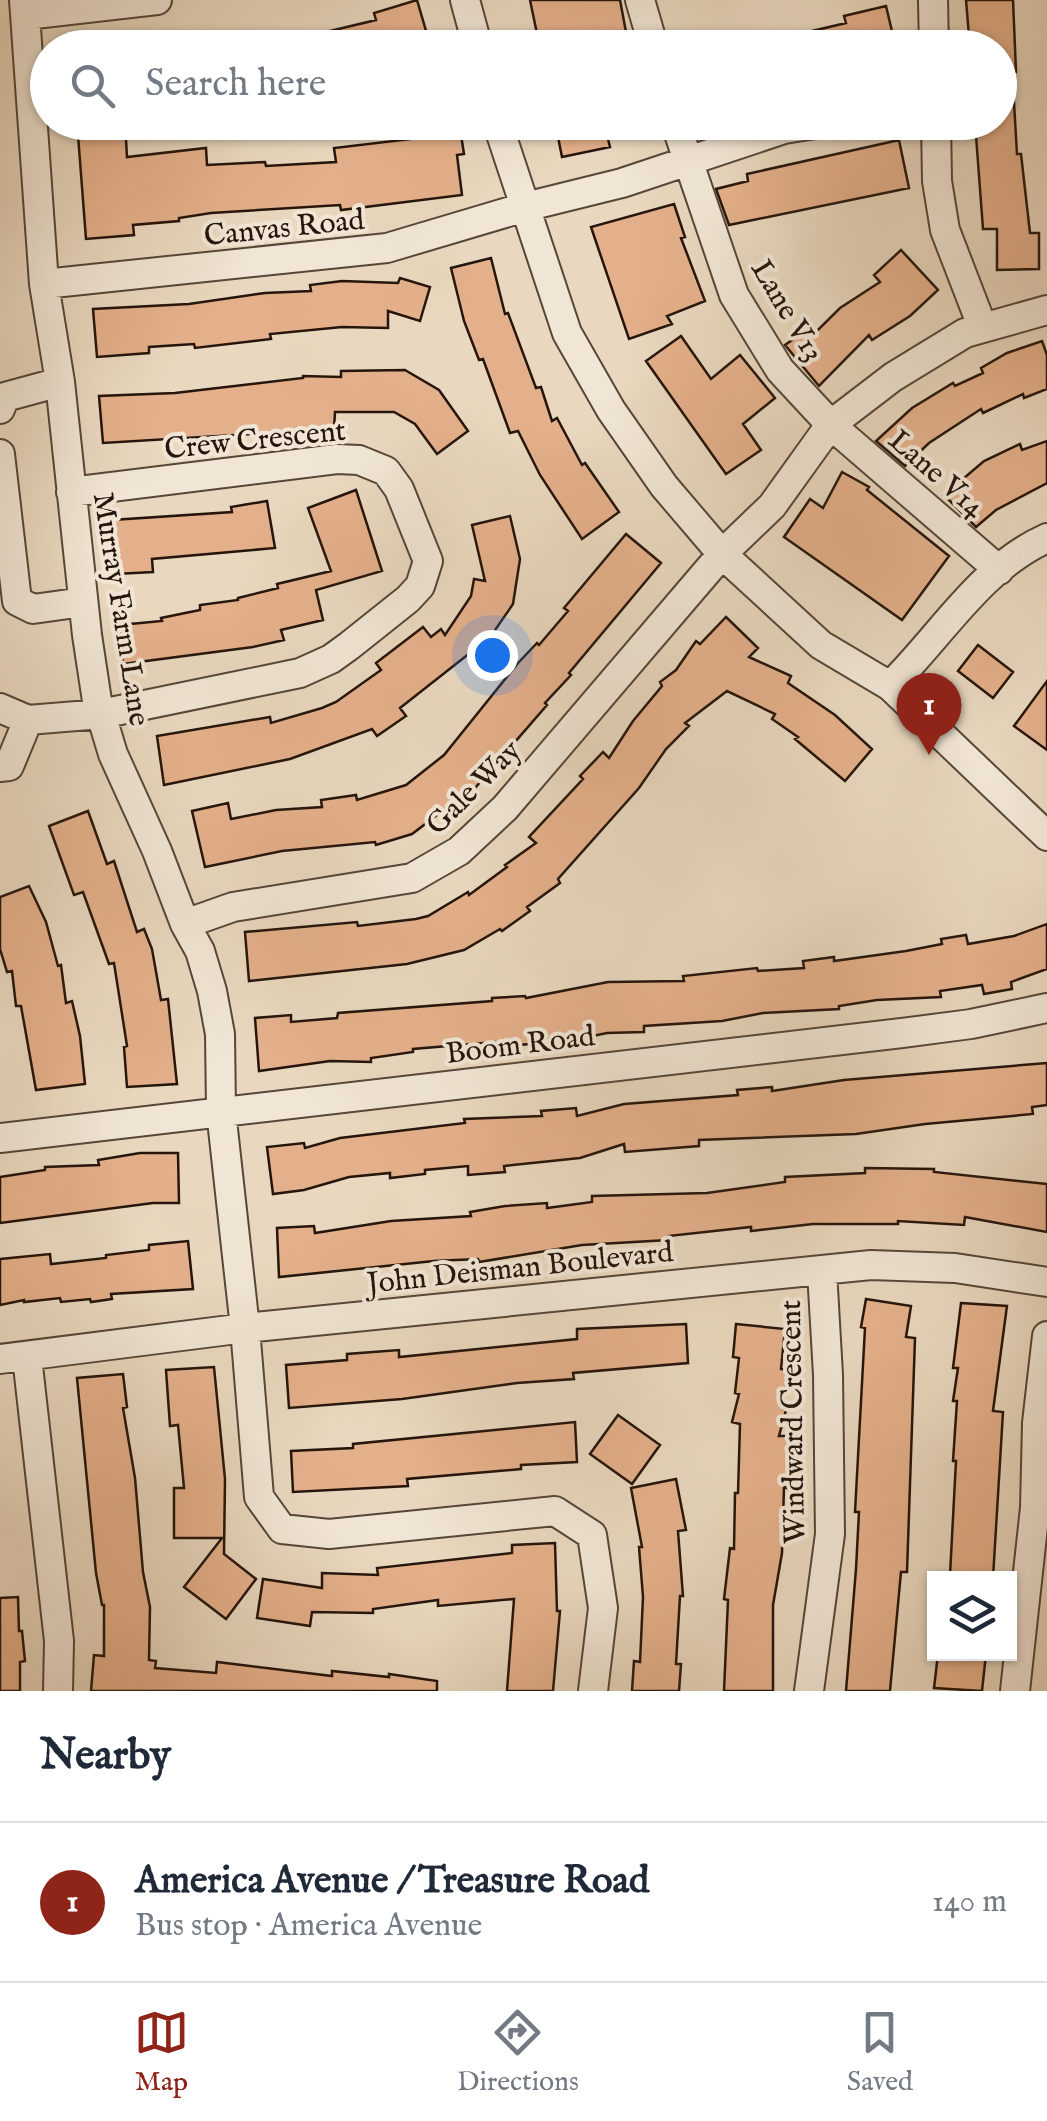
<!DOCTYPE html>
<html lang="en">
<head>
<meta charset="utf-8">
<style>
  body { margin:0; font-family:"IM FELL English",serif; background:#f2f2f3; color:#1f2937 }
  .controls { position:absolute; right:30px; bottom:30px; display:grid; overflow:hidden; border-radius:0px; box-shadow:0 2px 8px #0004 }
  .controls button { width:90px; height:90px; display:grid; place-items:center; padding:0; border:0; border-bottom:2px solid #e0e1e3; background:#fff; color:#1f2937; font:50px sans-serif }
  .you { position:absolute; left:492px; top:655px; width:35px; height:35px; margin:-25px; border:8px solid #fff; border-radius:50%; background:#1a73e8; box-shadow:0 0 0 15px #1a73e833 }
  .badge { display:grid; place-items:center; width:65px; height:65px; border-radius:50%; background:#8f2418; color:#fff; font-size:32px; font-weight:700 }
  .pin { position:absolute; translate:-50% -82px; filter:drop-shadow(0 2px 5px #0008) }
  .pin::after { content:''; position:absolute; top:52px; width:35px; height:30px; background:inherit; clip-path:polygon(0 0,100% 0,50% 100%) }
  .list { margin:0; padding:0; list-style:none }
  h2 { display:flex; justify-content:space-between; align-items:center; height:130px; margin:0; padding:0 40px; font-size:42px }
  h2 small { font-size:32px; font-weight:400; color:#747a83 }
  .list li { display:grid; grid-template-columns:65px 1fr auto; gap:30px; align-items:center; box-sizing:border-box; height:160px; padding:0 40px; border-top:2px solid #e0e1e3 }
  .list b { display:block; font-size:38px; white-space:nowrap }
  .list p { margin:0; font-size:32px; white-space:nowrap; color:#747a83 }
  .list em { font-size:32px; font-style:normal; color:#747a83 }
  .icon { flex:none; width:55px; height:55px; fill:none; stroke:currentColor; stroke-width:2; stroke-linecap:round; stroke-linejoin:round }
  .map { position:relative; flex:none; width:1047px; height:1691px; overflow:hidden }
  .search { position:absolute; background:#fff; box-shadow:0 2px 8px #0004; left:30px; right:30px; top:30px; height:110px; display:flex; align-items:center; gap:25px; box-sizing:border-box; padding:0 35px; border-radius:55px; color:#747a83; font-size:38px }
  .sheet { height:290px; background:#fff }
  nav { display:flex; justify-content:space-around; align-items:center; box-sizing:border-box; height:140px; border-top:2px solid #e0e1e3; background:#fff; font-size:28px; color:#747a83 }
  nav a { display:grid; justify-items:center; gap:5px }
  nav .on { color:#8f2418 }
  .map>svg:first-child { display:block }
  .building { fill:#e4b08b; stroke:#25150c; stroke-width:2.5 }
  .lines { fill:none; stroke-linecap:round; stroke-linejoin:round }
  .minor-casing { stroke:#564639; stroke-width:32 }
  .minor { stroke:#f1e6d5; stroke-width:28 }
  .labels { text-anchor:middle; stroke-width:8; stroke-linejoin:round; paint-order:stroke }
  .street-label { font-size:30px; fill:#25150c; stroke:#f1e6d5 }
</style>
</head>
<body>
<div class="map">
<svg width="1047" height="1691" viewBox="0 0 1047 1691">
  <rect width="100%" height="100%" fill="#e9d8bf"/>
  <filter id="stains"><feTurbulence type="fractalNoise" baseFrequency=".002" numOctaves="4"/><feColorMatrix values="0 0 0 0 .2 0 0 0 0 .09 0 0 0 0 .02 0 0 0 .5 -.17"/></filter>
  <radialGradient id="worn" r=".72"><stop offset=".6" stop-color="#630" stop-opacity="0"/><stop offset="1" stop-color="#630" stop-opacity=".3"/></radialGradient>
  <path class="building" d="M417,0l14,48h-142l-1,-7 88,-21 -2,-7z
    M530,0h90l9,48h-89z
    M966,0h47l3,72h-16v-24h-30z
    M886,6l10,42h-84l-4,-16 38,-9 -2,-7z
    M1000,85h13l4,69h4l9,79h9v36l-42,1v-41h-14l-8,-107h25z
    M77,122h48l2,35 79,-9 1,17 58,-3 1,4 70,-4 -2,-14 77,-9 -4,-17h52l5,32 -7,1 5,40 -121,15 -1,-5 -129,8 -32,5v3l-46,4 1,10 -48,4z
    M555,122h92v3l-39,14 2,8 -48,10z
    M899,140l10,48 -180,37 -13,-36 32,-8 -1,-7z
    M674,204l11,33 -4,1 24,63 -38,15 5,8 -43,15 -38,-112z
    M901,250l37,40 -28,26 -38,24 -3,-5 -50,51 -34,-41 23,-16 5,6 27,-27 40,-26 -6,-7z
    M491,258l14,56 3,-1 28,75 5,-1 11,34 5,-3 25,47 3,-2 34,49 -37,27 -42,-64 -22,-44 -8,2 -27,-74 -4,1 -15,-39 -13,-53z
    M400,278l30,9 -10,34 -32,-10v17l-46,-1 -72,7 1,5 -76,9 -1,-4 -45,3v6l-52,4 -4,-48 96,-5 76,-11 46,-2 -1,-6 32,-4 56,2z
    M681,336l30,43 29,-24 35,43 -32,26 18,26 -35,24 -80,-113z
    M1042,341l5,14v34l-23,9 -1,-4 -40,19 -2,-4 -52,34 -24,23 -29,-25 36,-33 41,-25 2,3 28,-13 -2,-5 26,-15z
    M405,370l34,20 29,41 -31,23 -22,-30 -21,-12h-59l-1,17 -231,14 -4,-47 76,-3 128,-15v-2l38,1v-6z
    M1047,441v42l-51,27 -20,17 -32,-32 40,-34 36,-17 2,6z
    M842,472l27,15 -2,3 82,66 -47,64 -118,-83 26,-38 13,9z
    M356,490l26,81 -66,19 7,30 -42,10 3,10 -31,7 -130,17 -3,-39 42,-4 -1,-3 39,-8v-5l38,-5v-2l40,-10 -1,-4 54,-13 -23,-63z
    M267,501l8,47 -123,11 1,13 -37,2 -4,-54 120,-8 -1,-5z
    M510,516l10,43 -7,45 -33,48 -5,-3 -75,59 6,8 -29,20 -5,-7 -82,30 -126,26 -7,-49 113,-19 1,6 51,-15 14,-6 45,-32 -5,-7 47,-36 8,10 10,-8 4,6 26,-39 3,-17 11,2 -13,-56z
    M626,534l35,29 -92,110 2,2 -26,28 2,2 -78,90 -2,-3 -55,42 -36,11 -1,-3 -93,9 -77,16 -13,-56 36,-8 3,16 45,-9 46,-3 -1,-7 35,-5 1,5 49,-15 38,-30 74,-92 19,-20 2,2 29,-34 -4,-3z
    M726,617l32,31 -9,9 42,19 -3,7 47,32 37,34 -27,32 -50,-42 3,-2 -26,-18 3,-5 -48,-23 -42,32 4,3 -23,23 -27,39 -81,91 2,4 -33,24 3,4 -28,20 -2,-2 -36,21 -57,14 -158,17 -4,-49 112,-10 1,4 58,-7 12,-3 40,-24 1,3 38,-28 -2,-2 31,-22 -7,-6 54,-58 -3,-3 23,-24 6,6 24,-37 29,-35 -2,-4 16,-12 20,-29 4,3z
    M978,645l35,27 -20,26 -35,-27z
    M1047,681v69l-33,-24z
    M88,811l19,53 7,-3 23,71 7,-3 8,20 9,51 7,-1 9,85 -50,3 -3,-40 3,-1 -13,-83 -5,1 -26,-72 -9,3 -25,-69z
    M29,886l17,36 12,44 3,-1 5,38 6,-2 8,35 5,48 -49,6 -15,-84h-5l-4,-35 -5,1 -7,-23v-52z
    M1047,924v45l-36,13 1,7 -28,5 -2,-9 -42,6 1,6 -64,3 -38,6v3l-76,4 -41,8 -78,5v6l-37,1 -33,7 -1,-6 -44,7v3l-33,3 -1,-5 -82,7v3l-42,6v4l-41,-1 -71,10 -4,-53 36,-3v7l46,-4 1,-5 154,-12v-3l33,-2 1,2 82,-16 76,-1 -1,-5 74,-8 1,3 46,-3 -1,-7 31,-4v4l72,-10 36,-7 -1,-5 25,-4 2,9 46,-8z
    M1047,1063v42l-15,2 1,7 -108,10 -69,10 -157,6v6l-74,6 -1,-8 -44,14 -76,8 1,6 -37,3v-9l-43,4v4l-35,4v-5l-41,4 -45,13 -31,4 -6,-47 37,-4 1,5 35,-10 125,-15 -1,-4 78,-3 -1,-5 35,-3 1,8 47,-12 114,-9 -1,-5 35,-3v4l72,-11z
    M140,1153h38l1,50h-26l-153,20v-46l45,-7v-3l54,-2 -1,-5z
    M865,1168l69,1v3l113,12v48l-82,-15 -1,8 -66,-4v3h-85l-62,7v-4l-83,9v4l-86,5 -103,17 -1,-3 -44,2 -155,16 -2,-49 37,-2 1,7 76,-12 80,-5 -1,-4 35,-6 42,-3v5l45,-6v-6l115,-3 78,-11v-5l80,-4z
    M188,1241l5,48 -82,5 1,5 -21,3 -1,-3 -29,3 -1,-4 -36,4v-2l-24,5v-46l50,-5 1,10 55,-6v-3l43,-5v-5z
    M866,1299l45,7 -5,31 9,1 -8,234h-6l-11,119h-44l10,-122 3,-57h-4l10,-184 -4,-1z
    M961,1303l46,3 -14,105 10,1 -10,166 -43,-3 6,-114h-3l4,-60h-4l5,-33h-5z
    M686,1324l2,39 -115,10 1,6 -57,4 -115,16 -113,9 -3,-43 61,-5v-6l52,-4v7l178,-18v-10z
    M736,1324l49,5 -4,40 6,1 -4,39 3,1 -7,26h9l-1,52 -3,-1 -2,66 -9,52v86h-49l4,-91 -4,-1 6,-51 4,1 1,-56h3l2,-69 -8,-2 7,-28 -4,-1 4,-35 -6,-1z
    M214,1367l11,112 -1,75 32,25 -30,40 -42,-32 38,-49h-48v-50h10l-6,-63 -8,1 -4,-56z
    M123,1374l4,33 -4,1 12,70 8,94 7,35 -1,53 7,1 -1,7 61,5 1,-11 115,14v-5l57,6v-3l48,7v10h-346l3,-36 10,1v-51h-2l-6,-32 -19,-195z
    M618,1415l42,30 -28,39 -42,-30z
    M575,1422l2,40 -56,3v4l-114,10 1,7 -115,6 -2,-41 62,-3v-4z
    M676,1479l10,51 -8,1 5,65h-3l-4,68h5l-2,27h-47l2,-30 6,1 3,-65 -4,-50h3l-11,-59z
    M555,1543l2,68h3l-7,80h-46l7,-92 -76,7v-6l-65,9v4l-61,-1 -2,14 -53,-8 6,-39 59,9v-15l56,2 -1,-7 135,-15v-8z
    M18,1597l1,34h3l3,30 -5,1v29h-20v-93z
    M938,1654h48l-4,37 -48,-3z"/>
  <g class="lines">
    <defs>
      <path id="minor" d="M24,0l20,284 16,98 27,253 10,66 16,53 44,97 28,73 15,27 12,40 8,43 1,77 24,217 14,169 23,32 47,5 226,-23 37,24 11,73 -10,83
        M465,0l13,48
        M640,0l14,48
        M933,0l1,48
        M26,15l131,-15
        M497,122l70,211 44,77 53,76 58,68 99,91 69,41 157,150
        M675,122l59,173 46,75 52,56 167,144
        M936,122l1,59 8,49 37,96
        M44,284l343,-36 138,-41 97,-24 162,-54 44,-7
        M0,409l5,-12 55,-15
        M0,454l17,147 16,8 50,-7
        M890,686c51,-50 90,-118 157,-148
        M0,708l28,12 73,-6 199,-41 31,-14 18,-13 59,-47 12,-13 8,-25 -29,-72 -13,-18 -27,-11 -22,-1 -266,33
        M0,767l9,-1 19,-46
        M185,924l48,-17 179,-29 47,-27 46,-43 217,-254 50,-48 51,-71 19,-19 51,-39 72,-44 82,-23
        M0,1138l902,-105 69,-9 76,-16
        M27,1357l32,284 -1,50
        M0,1359l245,-31 626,-63 84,3 92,14
        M809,1691l21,-157 -2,-159 -6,-104
        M1015,1691l20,-183 2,-85 10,-87"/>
    </defs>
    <use href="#minor" class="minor-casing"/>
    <use href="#minor" class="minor"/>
  </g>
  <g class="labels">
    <g class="street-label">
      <text transform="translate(284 227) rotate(-6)" y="10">Canvas Road</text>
      <text transform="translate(788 310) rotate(59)" y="10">Lane V13</text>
      <text transform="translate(255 439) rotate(-6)" y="10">Crew Crescent</text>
      <text transform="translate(937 473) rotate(41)" y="10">Lane V14</text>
      <text transform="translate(122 609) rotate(81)" y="10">Murray Farm Lane</text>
      <text transform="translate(473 787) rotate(-45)" y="10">Gale Way</text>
      <text transform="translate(520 1044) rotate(-7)" y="10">Boom Road</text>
      <text transform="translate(520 1267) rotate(-6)" y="10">John Deisman Boulevard</text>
      <text transform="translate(792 1422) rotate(-91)" y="10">Windward Crescent</text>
    </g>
  </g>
  <rect width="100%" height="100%" filter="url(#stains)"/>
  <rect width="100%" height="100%" fill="url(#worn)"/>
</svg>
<div class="controls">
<button><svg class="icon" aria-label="layers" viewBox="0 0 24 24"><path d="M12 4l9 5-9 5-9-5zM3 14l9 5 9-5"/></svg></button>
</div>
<div class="you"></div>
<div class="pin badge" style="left:929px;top:755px">1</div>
<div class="search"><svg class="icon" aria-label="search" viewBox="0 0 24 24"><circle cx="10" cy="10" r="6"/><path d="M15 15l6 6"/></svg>Search here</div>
</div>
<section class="sheet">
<h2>Nearby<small></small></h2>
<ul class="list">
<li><span class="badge">1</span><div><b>America Avenue / Treasure Road</b><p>Bus stop · America Avenue</p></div><em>140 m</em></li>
</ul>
</section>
<nav>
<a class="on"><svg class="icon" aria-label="map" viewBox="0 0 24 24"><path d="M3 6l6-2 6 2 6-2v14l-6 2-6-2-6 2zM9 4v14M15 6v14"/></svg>Map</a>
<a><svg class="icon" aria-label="directions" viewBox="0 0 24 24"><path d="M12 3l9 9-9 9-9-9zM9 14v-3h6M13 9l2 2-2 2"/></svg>Directions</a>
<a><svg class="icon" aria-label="saved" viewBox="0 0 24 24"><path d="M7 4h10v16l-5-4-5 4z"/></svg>Saved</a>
</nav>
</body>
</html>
